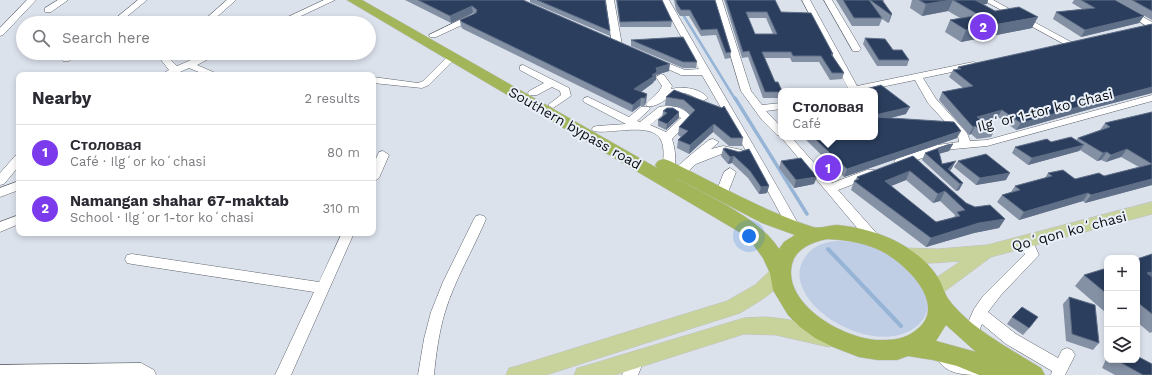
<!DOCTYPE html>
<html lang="en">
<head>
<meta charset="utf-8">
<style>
  body { margin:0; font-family:"Work Sans",sans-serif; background:#f7f7f7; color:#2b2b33 }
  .controls { position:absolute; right:12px; bottom:12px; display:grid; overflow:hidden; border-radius:8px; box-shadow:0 2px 6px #0003 }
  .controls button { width:36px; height:36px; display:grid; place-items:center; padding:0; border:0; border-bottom:1px solid #e1e1e2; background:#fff; color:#2b2b33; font:20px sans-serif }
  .you { position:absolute; left:749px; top:236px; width:14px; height:14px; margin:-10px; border:3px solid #fff; border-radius:50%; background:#1a73e8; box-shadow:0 0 0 6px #1a73e833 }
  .badge { display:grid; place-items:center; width:26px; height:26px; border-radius:50%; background:#7c3aed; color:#fff; font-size:13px; font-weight:700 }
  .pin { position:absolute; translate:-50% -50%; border:2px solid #fff; box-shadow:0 1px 4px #0006 }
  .popup { position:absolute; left:778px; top:88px; width:100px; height:52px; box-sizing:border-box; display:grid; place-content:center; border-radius:8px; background:#fff; filter:drop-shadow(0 1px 3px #0005); font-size:13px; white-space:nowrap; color:#7c7c81 }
  .popup b { font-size:15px; color:#2b2b33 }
  .popup::after { content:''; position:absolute; left:50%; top:100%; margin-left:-8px; border:8px solid transparent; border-top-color:#fff }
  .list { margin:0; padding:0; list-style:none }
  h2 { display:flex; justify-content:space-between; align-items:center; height:52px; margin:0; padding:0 16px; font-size:17px }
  h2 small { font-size:13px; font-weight:400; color:#7c7c81 }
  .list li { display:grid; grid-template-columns:26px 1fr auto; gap:12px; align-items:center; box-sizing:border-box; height:56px; padding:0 16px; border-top:1px solid #e1e1e2 }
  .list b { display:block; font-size:15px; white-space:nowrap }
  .list p { margin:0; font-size:13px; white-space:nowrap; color:#7c7c81 }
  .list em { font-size:13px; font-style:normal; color:#7c7c81 }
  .icon { flex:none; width:22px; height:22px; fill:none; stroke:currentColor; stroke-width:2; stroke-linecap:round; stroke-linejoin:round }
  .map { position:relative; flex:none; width:1152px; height:375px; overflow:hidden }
  .search { position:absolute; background:#fff; box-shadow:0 2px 6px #0003; left:16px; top:16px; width:360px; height:44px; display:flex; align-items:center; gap:10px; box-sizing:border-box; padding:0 14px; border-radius:22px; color:#7c7c81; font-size:15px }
  .panel { position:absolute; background:#fff; box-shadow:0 2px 6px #0003; left:16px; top:72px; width:360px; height:164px; border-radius:8px }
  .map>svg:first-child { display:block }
  .green { fill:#bfcee5 }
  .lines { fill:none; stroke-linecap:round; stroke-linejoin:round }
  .stream-far2 { stroke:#96b4d6; stroke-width:2.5 }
  .stream-far1 { stroke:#96b4d6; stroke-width:3.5 }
  .stream { stroke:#96b4d6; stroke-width:4 }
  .minor-casing { stroke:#5f656d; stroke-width:1 }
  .major-casing { stroke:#bfc0c1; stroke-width:1 }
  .highway-casing { stroke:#bfc0c1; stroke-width:1 }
  .minor { fill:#fff; fill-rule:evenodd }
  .major { fill:#c8d39b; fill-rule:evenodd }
  .highway { fill:#a3b559; fill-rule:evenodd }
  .wall { fill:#8490a4; fill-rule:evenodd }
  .shaded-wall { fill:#606f88 }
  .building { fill:#2b3e5d; stroke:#606f88; fill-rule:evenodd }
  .labels { text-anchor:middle; stroke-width:4; stroke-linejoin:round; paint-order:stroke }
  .street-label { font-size:14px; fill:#0a0c0f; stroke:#e9f0f9 }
</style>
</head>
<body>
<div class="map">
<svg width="1152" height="375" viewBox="0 0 1152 375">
  <rect width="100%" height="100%" fill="#dce2ec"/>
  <path class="green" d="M843,241c21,2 40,7 57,19 5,3 9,9 12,14 4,5 11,10 14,16 8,22 -6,40 -27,45 -34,9 -87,-17 -98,-51 -3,-10 -2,-19 5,-28 4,-6 11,-11 19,-13 6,-2 13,-2 18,-2z"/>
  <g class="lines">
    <path class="stream-far2" d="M682,13l53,86"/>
    <path class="stream-far1" d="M735,98l72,116"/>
    <path class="stream" d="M828,249l73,77"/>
    <defs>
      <path id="minor" d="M27,0h9l-33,35 -3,1v-8z
        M58,0h10l-17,12h-6v-4z
        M138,0h9l-28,23h-9z
        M227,0h9l-26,23h-9z
        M324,0h11l-49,23h-11z
        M606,0h8l8,45 -2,2 -3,1 -5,-3z
        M661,0h8c43,76 88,150 131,227l-1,3h-10l-44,-81 -43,-74h-21l-31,-14 5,-3 30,12 14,-1z
        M714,0h8l29,91 11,14 19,-2v6l-15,2 15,16v10h10l41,46 35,-13h8l2,3 -2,3 -37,14 41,46 2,3 -2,3h-10l-89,-106 -3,-1 -15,-15 -21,-29z
        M802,0h8l47,86 116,-24 3,1v4l-53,11 13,21 31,34 3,8 17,-1 165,-45v6l-165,45 -44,4 -39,15h-8l-2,-3 2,-3 41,-14 22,-3 -1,-6 -30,-33 -13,-23 -53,11h-19l5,-3z
        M824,0h8l29,49 -2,2h-6z
        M983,0h10l80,43 -1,2h-6z
        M1103,0h10l39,22v7z
        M472,14l4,3 -1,2 -39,18h-6l-1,-2z
        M68,53h11l-10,8h-6l-2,-2z
        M166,53h10l-5,7 6,6 30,-13h13l-23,12 23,10h-14l-17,-7 -16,7h-13l9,-5 -8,-10z
        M452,54l5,3 -28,28 -7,3 -49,-5v-6l45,6 5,-2 26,-26z
        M523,65l46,23 2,8 -18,12 -5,-3 13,-10 -1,-4 -8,-4 -15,8h-8l-1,-2 1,-2 15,-8 -24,-13v-4z
        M661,74l3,1 8,11 -1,3c12,-3 29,-1 37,9l-5,3c-7,-2 -13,-8 -21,-8 -13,0 -23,16 -35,13l-1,-2c6,-7 12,-9 16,-18l-6,-9z
        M588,97l41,20 12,-10h8l1,2 -13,12 3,1 19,-15c13,-3 26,0 33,11l-20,21c3,8 5,24 1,32h-8l-2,-3c0,-9 2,-20 -2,-28 -9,-19 -52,-5 -68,-9l-1,-2 1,-2 4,-1 29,-2 -42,-22 -1,-2 1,-2zM666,112h7l8,6 -15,14 -16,-7z
        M713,139l6,3 -8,7 12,-3 19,4 2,3 -6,4 -14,-4 -28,11 -14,13h-8l-2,-3c9,-13 25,-24 37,-34z
        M383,151l6,4 -10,23 -6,4v-17l6,-13z
        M19,155v11l-15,18 -4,1v-12l15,-17z
        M730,168l6,4 -9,23 -2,3h-8l-2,-3 9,-23z
        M19,181v9l-19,7v-9z
        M19,215v9l-19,8v-10z
        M480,215l4,1 2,3c-13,31 -31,60 -41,93 -6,20 -9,42 -11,63h-16l6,-36 7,-27 12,-30 31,-63 2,-3z
        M342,233h12l-63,142h-16l39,-83 -182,-28 -5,-1 -2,-4 2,-4 5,-1 187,28z
        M1024,239l11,7 4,9 -38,40 -13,17 28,22 42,24 4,-8 5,-2 5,2 3,5 -10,20h-14l1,-4 -46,-27 -24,-20 -6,14 -5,2 -5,-2 -3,-4 11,-25 9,-13 42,-42 -8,-10 2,-3z
        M637,351l6,2 2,5 -7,17h-16l9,-22z
        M945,351l32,19 2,5c-16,0 -34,-1 -42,-17l2,-5z
        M141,363l13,7 2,5h-156v-10z"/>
      <path id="major" d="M1152,202v12l-161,43 -50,37 -7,2 -7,-2 -2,-5 2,-5 34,-23c-20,1 -44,5 -63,-1l-3,-5 3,-5 6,-2 34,1 49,-4z
        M780,265l6,2 3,5c-10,19 -31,30 -49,41l-194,62h-40l3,-7 8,-2 210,-65 28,-16 19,-18z
        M766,317c24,2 48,7 70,15l3,6 -3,6 -7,3 -53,-12 -32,-1 -129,41h-41l3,-7 8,-2 159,-48z"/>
      <path id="highway" d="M347,0h15l295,168 -2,-3 3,-4 6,-2 6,2c47,23 93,50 143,66 7,2 17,-2 24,-2 22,2 45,8 64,19 16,9 30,21 39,37 3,6 5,14 9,19 21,28 63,50 92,68l4,7h-66l-22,-9 -24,-6 -25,-4 -11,4h-19l-19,-3 -26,-10 -18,-9 -15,-11 -12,-12 -15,-25 -3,-17 -7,-15 -11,-15 -11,-10zM674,177l88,46 33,12 -11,7 -5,7c-20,-32 -72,-53 -105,-72zM827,239c21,1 40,4 58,14 24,14 64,54 30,78 -11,8 -20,9 -34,9 -34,1 -99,-35 -89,-76 4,-16 21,-22 35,-25zM946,325l30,27 -40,-11z"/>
    </defs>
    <use href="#minor" class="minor-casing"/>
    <use href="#major" class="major-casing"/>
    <use href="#highway" class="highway-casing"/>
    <use href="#minor" class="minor"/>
    <use href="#major" class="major"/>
    <use href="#highway" class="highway"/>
  </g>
  <path class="wall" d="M405,0h118l146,71 -13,4v5l-2,1 -1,2 -12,9 6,2 -1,8 -2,4h-4l-8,6 -169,-83 -2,-2 -1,-7 14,-6 -1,-1 -22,10z
    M530,0h75l5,31v5l-80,-34z
    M616,0h46l10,21 -1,6h-51z
    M674,0h41l16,52 -1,6 -5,1 -9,-24 -15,1 -12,-20h-9l-4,-6z
    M724,0h51l6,12 52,42v2l11,17 -2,6 -12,1 -11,-18h-27l-2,-4h-25l10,24 6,9v5l-1,2h-17l-15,-41 -6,1zM748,18h18l7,16h-18z
    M836,0h48l-1,2 9,12 -3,8 -1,1 -6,-4 -3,7h-27z
    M912,0h76l-1,4h-4l12,7 37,17 -71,14 -16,-10 5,-12 10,-2 -12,-7 -26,5 -12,-8z
    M1074,0h41l24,23 -58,14 -28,-18 3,-7 26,-3 -10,-6z
    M1116,0h36v20z
    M1152,24v69l-58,15 -78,22 -18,-13 -14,4 11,9 -4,7 -14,2 -6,-5 -2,1 -30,-35 3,-8 21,-4 -14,-11 4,-7 4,-1 1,-2z
    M865,38l28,12 16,10 -2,6h-30l-14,-22z
    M631,40l66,22 -1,6h-13l-52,-22z
    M674,90l69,48 -1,8h-13l-16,-14 -24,22 -12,-6 1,-8 3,-3 -3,-2 1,-8 11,-12 -8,-7 -17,-3 1,-8z
    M875,91l31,23 -16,4 67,20 -113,39 -41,-40h72z
    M663,111l16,7 -13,12 -8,-4v-6l4,-3z
    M1152,112v73l-67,18 -2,-2 -64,19 -22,-18 5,-7 9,-3 4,-6 30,-8 3,-5 27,6 29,-3 35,-9 -18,-10 -15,5 -5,-2 -4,1 -17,-11 -1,1 -51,14 -16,-12 3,-6 36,-5 25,-2 2,-2 22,-8 5,-7z
    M953,144l-4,7 -10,3 3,10 10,4 -2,3 13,12 -4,7 -3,1 -34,-31 3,-7z
    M725,148l44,38 -2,7 -8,1 -11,-16 -16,-15 -4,1 -7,-8 2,-7z
    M913,156l53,47 9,4 30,12 -6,9 -25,5 -48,14 -75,-57 3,-9 1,-1 2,-3zM906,180l27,23 7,-2 15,14 -1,2 -18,5 -45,-36z
    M781,161l33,23 -20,4 -15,-20z
    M958,161l48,19 -30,5 -22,-18z
    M1152,254v78l-2,1 -13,-11v-63z
    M1107,268v43l-2,1 -30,-26 9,-11z
    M1069,297l30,46 -6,7 -27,-9 -3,-37z
    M1012,317l21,7 -10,11 -16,-11z
    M1107,357v3h30l15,15h-37l-13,-7z"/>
  <path class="shaded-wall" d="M951,0h2l-5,11 -26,5 4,-12z
    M968,0h20l-1,4 -21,3z
    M472,6l1,7 -22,10 -1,-7z
    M892,14l-3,8 -1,1 3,-8z
    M1144,16l-5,7 -58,14 4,-7z
    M1038,17l-6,11 -71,14 5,-12z
    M670,64l-1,7 -13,4v5l-2,1 -1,2 -19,14v-8l18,-14 4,-7z
    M1152,87v6l-58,15 -78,22 5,-7 78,-22z
    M647,94l-1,8 -2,4 1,-8z
    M641,98l-1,8 -8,6 1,-7z
    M910,107l-4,7 -31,8v-7z
    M1002,110l-4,7 -25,7 4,-7z
    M679,112v6l-13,12 1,-6z
    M714,124l-1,8 -24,22 1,-9z
    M975,126l-4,8 -2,1 4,-8z
    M961,131l-4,7 -113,39 3,-8z
    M953,144l-4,7 -15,4 4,-7z
    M1084,145l-5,6 -51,14 4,-7z
    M1127,149l-6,8 -15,5 5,-7z
    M1107,152l-6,8 -4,1 6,-8z
    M734,156l-2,7 -4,1 2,-7z
    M956,161l-4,7 -4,5v-4z
    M910,171l-4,9 -25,10 4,-9z
    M1010,173l-4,7 -30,5 4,-7z
    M817,177l-3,7 -20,4 2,-8z
    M1152,179v6l-67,18 6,-8z
    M963,183l-4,7 -3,1 4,-7z
    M769,186l-2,7 -8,1 2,-7z
    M945,191l-5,10 -7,2 5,-9z
    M1088,193l-5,8 -64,19 5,-8z
    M1005,219l-6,9 -25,5 -48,14 5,-9 48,-15z
    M1152,272v8l-5,-7z"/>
  <path class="building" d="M418,0h105l147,64 -14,4 1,4 -5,3 2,1 -20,13 13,5 -2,4h-4l-8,7 -171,-83 -2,-2 16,-7 1,-3 -5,-4 -22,10z
    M537,0h68l5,31z
    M617,0h45l10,21 -52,1z
    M676,0h39l16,52 -5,1 -9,-24 -16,1 -11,-20h-9l-4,-6z
    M726,0h49l6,12 30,1 22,41h-2l13,19h-12l-11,-17h-28l-2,-4h-29l13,30h3l4,9h-1v1h-16l-16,-41 -6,1zM746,12h21l10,22h-22z
    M843,0h26l13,18h-28z
    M870,0h12l10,14 -1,1z
    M919,0h32l-25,4z
    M953,0h22l20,11 24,-4 19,10 -72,13 -16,-10 29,-5z
    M1081,0h34l29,16 -59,14 -29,-18 39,-4z
    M1132,0h20v11z
    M1152,24v63l-53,14 -78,22 -19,-13 -25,7 18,13 -14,1 -6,-5 -2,1 -31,-35 31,-6 -20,-16 8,-1 -3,-2z
    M683,37l14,25h-14l-52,-22z
    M865,38l20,1 8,11h9l7,10h-30z
    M881,85l29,22 -35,8v-24h-17z
    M674,90l48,18 2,-2 19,32h-12l-17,-14 -24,21 -12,-5 10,-9 -9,-4 16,-17 -11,-10 -18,-3z
    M667,108h6l6,4 -12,12 -9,-4 9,-7 -4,-2z
    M1152,112v67l-61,16 -3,-2 -64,19 -22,-17 18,-5 -5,-4 37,-10 -4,-3 15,-3 12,9 24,-6 5,3 48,-12 -25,-15 -16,6 -4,-3 -4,1 -25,-15 32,-11 -5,-4z
    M875,117l79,5 7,9 -114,38 -34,-32h62z
    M1071,137l13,8 -52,13 -17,-11 32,-8 4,3z
    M953,144l-15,4 4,16 14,-3 -8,8 15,14 -3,1 -35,-31 22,-8z
    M725,148l14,4 10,-3 20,37 -8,1 -11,-16 -16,-15 -4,1 -7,-8z
    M986,154l24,19 -30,5 -22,-17z
    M913,156l53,47 9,4 15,-2 15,14 -26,4 -48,15 -77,-57 5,-2 -2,-2zM910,171l28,23 7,-3 20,19 -8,2 3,4 -24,6 -51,-41z
    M801,158l16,19 -21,3 -15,-19z
    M1152,254v18l-5,1 5,4v37l-15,-12v-43z
    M1107,268v26l-23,-19z
    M1069,297l26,8 4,38 -27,-9z
    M1022,307l16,10 -9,11 -17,-11z
    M1137,356l15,8v11h-9l-27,-15h21z"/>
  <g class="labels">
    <g class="street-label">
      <text transform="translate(1045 110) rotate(-14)" y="5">Ilgʻor 1-tor koʻchasi</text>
      <text transform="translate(575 128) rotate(30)" y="5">Southern bypass road</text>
      <text transform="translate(1069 231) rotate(-15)" y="5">Qoʻqon koʻchasi</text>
    </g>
  </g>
</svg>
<div class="controls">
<button>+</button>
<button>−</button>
<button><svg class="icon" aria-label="layers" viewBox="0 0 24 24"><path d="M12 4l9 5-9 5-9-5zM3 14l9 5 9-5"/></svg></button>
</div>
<div class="you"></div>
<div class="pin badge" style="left:828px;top:168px">1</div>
<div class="popup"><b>Столовая</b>Café</div>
<div class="pin badge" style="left:983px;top:27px">2</div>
<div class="search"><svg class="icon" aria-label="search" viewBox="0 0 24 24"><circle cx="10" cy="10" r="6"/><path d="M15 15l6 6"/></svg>Search here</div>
<section class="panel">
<h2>Nearby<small>2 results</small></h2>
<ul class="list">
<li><span class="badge">1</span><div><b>Столовая</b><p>Café · Ilgʻor koʻchasi</p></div><em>80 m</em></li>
<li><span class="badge">2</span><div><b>Namangan shahar 67-maktab</b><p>School · Ilgʻor 1-tor koʻchasi</p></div><em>310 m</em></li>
</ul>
</section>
</div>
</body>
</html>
